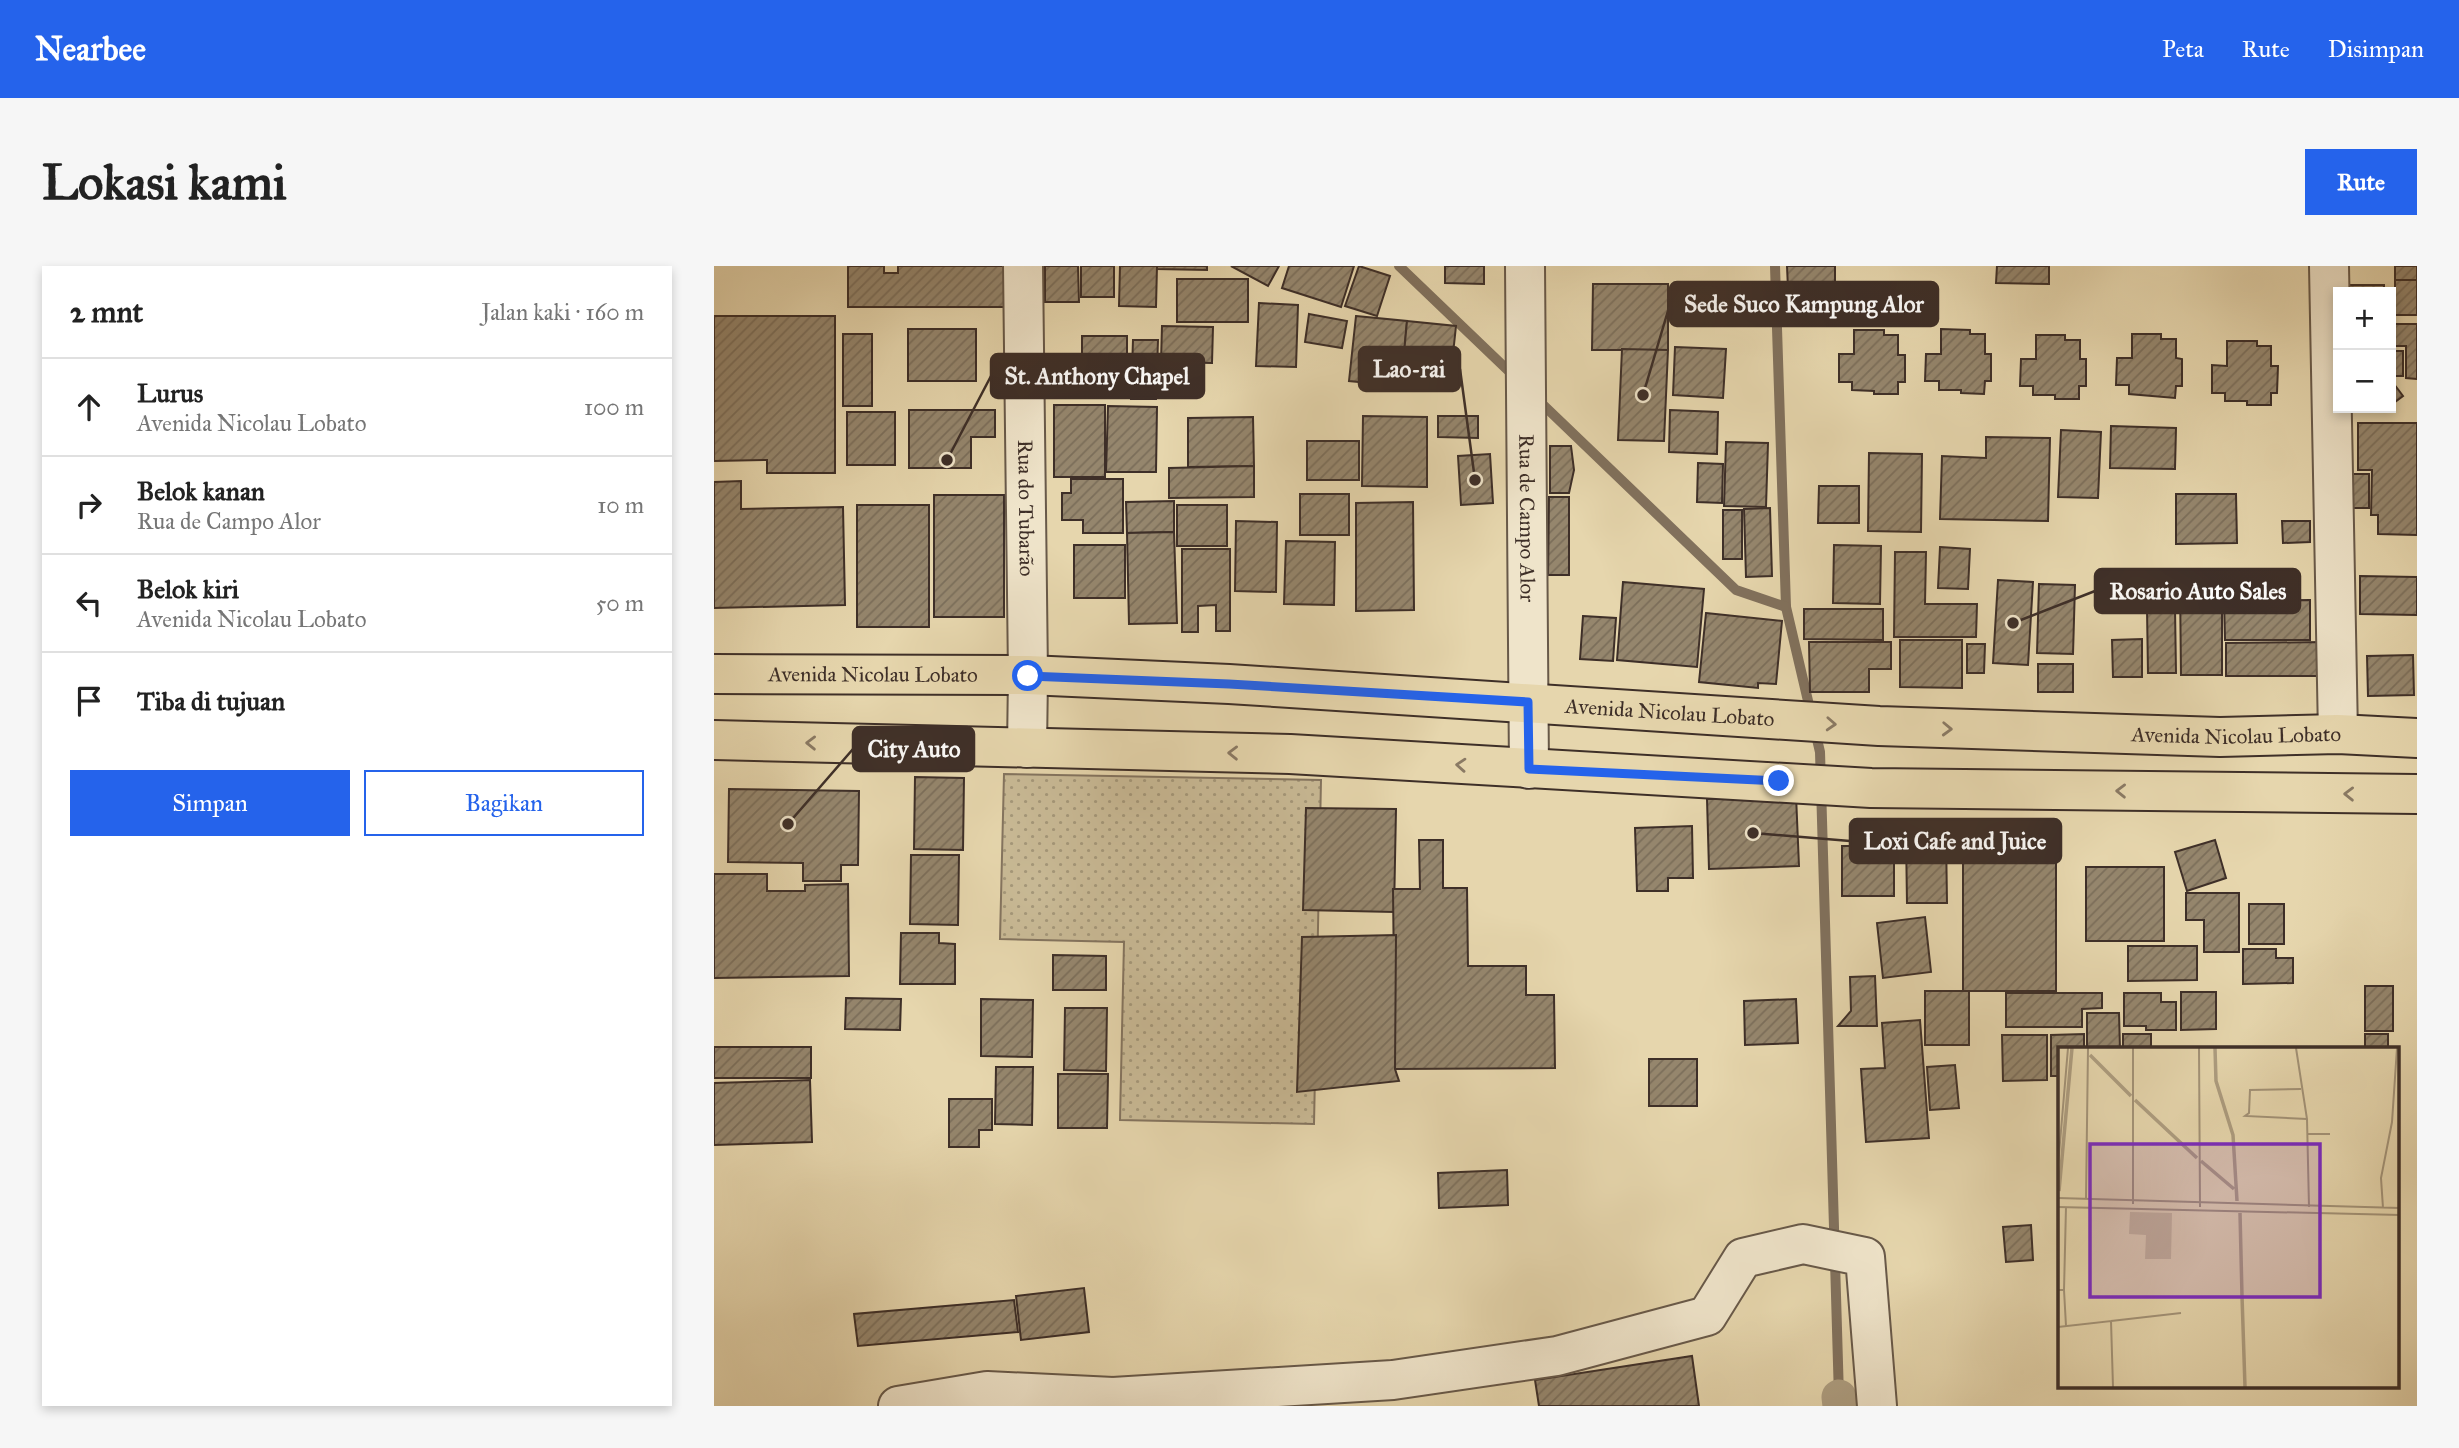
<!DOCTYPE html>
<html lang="id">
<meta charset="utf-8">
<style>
:root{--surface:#fff;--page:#f6f6f6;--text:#222;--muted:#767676;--line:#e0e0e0;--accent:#2563eb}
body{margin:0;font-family:"IM FELL Great Primer",serif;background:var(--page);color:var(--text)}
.controls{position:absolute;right:21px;top:21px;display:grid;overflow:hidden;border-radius:0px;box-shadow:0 4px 10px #0003}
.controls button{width:63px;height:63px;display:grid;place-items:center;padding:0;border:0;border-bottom:2px solid var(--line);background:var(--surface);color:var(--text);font:35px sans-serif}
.stop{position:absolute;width:21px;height:21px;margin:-16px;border:5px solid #2563eb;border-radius:50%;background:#fff}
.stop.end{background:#2563eb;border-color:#fff;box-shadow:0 2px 7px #0008}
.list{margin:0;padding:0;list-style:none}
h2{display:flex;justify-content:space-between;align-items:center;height:91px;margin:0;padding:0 28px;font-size:30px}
h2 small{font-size:23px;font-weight:400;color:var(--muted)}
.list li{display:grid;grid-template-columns:46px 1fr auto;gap:21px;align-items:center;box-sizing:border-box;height:98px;padding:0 28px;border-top:2px solid var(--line)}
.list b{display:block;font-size:26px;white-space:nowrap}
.list p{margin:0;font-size:23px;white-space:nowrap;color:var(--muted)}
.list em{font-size:23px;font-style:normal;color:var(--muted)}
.actions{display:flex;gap:14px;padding:21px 28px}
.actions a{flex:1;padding:16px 0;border:2px solid var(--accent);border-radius:0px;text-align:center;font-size:24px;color:var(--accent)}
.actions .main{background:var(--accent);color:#fff}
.icon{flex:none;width:38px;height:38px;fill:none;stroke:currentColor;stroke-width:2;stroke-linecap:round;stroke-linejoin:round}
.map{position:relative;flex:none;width:1703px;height:1140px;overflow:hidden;border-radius:0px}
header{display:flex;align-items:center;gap:42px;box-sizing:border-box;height:98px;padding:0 35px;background:var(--accent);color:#fff}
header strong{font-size:33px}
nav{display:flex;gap:38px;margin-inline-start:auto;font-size:24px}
.intro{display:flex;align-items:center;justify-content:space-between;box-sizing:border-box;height:168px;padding:0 42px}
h1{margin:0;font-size:49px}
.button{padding:18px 32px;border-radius:0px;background:var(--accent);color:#fff;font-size:24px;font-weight:700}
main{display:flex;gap:42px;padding:0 42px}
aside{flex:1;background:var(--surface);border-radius:0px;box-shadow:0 4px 10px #0003}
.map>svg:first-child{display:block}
.grass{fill:url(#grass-dots);stroke:#84745f;stroke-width:2}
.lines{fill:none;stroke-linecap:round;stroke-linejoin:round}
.stream{stroke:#81715d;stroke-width:10}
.canal{stroke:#ad9d80;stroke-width:35}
.building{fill:url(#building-hatch);stroke:#3e2f28;stroke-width:2}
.minor-casing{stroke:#685949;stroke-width:42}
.major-casing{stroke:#3e2f28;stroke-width:42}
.minor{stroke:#efe4ca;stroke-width:38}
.major{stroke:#e6d6ad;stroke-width:38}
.oneway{stroke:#8a7a64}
.route{stroke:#2563eb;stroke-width:9}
.labels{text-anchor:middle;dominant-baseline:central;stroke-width:6;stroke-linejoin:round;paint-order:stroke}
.street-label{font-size:21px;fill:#3e2f28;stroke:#efe4ca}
.inset-river{fill:none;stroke:#ad9d80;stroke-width:3.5}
.inset-road{fill:none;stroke:#a39378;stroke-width:2}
.view{fill:#7b2cbf;fill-opacity:0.15;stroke:#7b2cbf;stroke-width:3.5}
.inset-edge{fill:none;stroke:#3e2f28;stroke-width:3.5}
.leader{fill:none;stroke:#3e2f28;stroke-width:2.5}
.callout-dot{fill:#3e2f28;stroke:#efe4ca;stroke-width:2.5}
.callout{fill:#3e2f28;stroke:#3e2f28;stroke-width:2.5}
.callout-label{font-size:23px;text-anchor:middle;font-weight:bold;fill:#fff}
</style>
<header>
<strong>Nearbee</strong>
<nav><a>Peta</a><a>Rute</a><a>Disimpan</a></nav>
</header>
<div class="intro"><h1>Lokasi kami</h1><a class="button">Rute</a></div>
<main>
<aside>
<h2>2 mnt<small>Jalan kaki · 160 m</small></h2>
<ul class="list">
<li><svg class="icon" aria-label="ahead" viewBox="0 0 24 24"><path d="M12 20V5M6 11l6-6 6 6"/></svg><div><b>Lurus</b><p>Avenida Nicolau Lobato</p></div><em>100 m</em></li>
<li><svg class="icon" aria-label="right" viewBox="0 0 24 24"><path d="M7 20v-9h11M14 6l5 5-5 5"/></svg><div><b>Belok kanan</b><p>Rua de Campo Alor</p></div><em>10 m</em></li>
<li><svg class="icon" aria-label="left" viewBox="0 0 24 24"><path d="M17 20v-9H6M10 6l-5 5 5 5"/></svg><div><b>Belok kiri</b><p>Avenida Nicolau Lobato</p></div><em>50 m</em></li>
<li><svg class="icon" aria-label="arrive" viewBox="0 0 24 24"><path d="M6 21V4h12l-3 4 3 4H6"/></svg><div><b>Tiba di tujuan</b></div></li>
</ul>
<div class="actions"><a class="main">Simpan</a><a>Bagikan</a></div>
</aside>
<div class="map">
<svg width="1703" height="1140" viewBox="0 0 1703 1140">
<defs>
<pattern id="grass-dots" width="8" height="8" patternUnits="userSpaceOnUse" patternTransform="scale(1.75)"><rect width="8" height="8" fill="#c9ba96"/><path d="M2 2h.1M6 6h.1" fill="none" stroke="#a5987a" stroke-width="1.8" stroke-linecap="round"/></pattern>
<pattern id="building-hatch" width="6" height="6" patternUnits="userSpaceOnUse" patternTransform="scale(1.75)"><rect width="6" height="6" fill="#95866d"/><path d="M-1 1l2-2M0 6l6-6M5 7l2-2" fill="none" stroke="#7b6e5a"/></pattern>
</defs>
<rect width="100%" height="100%" fill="#e6d6ad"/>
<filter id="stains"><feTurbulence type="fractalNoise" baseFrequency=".00286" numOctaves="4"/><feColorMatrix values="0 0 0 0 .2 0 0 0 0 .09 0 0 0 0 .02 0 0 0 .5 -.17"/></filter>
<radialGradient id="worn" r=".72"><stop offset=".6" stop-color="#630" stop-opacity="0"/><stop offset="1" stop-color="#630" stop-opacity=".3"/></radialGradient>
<polygon class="grass" points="290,508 607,514 600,858 406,854 410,676 286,673"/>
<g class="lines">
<g class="stream">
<polyline points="685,0 803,113"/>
<polyline points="1061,0 1072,341 1106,486 1125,1131"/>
<polyline points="822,132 1022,324 1072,341"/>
</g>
<polyline class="canal" points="1125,1131 1126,1140"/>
</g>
<g class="building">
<polygon points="134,0 170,0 170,7 184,7 184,0 292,0 292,41 134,41"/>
<polygon points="331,0 364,0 365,36 331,36"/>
<rect x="367" y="0" width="33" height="31"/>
<polygon points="406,0 443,0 442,41 405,40"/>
<polygon points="443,0 493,0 493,4 443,3"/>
<polygon points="517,0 565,0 554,20"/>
<polygon points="575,0 640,0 627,41 568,22"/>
<polygon points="645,0 676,10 663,50 631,40"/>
<polygon points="731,0 770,0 770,18 731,17"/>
<polygon points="1073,0 1121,0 1121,22 1074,23"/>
<polygon points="1283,0 1335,0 1335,18 1282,17"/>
<rect x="1681" y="0" width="22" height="14"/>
<rect x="463" y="13" width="71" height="43"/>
<rect x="1681" y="14" width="22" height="35"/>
<polygon points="879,18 954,18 954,84 878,84"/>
<rect x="1627" y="19" width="43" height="7"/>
<polygon points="545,37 584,39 582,101 542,100"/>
<polygon points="595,48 633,55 628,82 591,76"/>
<polygon points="0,50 121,50 121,207 53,207 53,194 0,195"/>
<polygon points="642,50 693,55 687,120 635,115"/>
<polygon points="693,55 742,60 735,125 687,120"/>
<polygon points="1680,58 1703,58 1703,113 1692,112 1692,80 1680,80"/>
<polygon points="448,60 499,61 498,97 447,96"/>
<rect x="194" y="63" width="68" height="52"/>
<polygon points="1227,63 1256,64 1256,68 1271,68 1271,88 1277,88 1277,115 1271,115 1270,128 1247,127 1247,124 1225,124 1225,115 1211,115 1212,88 1227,88"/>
<polygon points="1140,64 1170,64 1170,69 1184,69 1184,89 1191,89 1191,116 1184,116 1184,128 1160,128 1160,125 1138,124 1138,116 1125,116 1125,88 1140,88"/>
<rect x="129" y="68" width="29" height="72"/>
<polygon points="1418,68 1447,68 1447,73 1462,73 1462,92 1468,93 1468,120 1462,120 1461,132 1415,128 1415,119 1402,119 1403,92 1418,92"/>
<polygon points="1322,69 1351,69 1351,74 1366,74 1366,93 1372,93 1372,120 1365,120 1365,133 1341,133 1341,129 1319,129 1319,120 1306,120 1307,93 1322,93"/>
<rect x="368" y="70" width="45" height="57"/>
<polygon points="419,74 444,74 442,133 417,133"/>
<polygon points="1513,75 1543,75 1543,80 1557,80 1557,100 1564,100 1563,127 1557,127 1557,139 1533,139 1533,135 1511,135 1511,127 1498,127 1498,99 1513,100"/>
<polygon points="961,81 1012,83 1009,132 959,129"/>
<polygon points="908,83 954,84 950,175 904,174"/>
<rect x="1677" y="85" width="12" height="25"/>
<polygon points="1677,114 1689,130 1677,139"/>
<rect x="340" y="139" width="51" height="72"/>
<polygon points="394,140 443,141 442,206 392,206"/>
<polygon points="195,144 281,144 281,171 257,171 257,202 195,202"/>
<polygon points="956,144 1004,146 1003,188 955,186"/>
<rect x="133" y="146" width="48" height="53"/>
<polygon points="649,150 713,151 713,221 648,220"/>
<polygon points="724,150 764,150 764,172 724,171"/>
<polygon points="539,151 540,200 474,201 474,152"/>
<polygon points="1644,157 1703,157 1703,269 1664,268 1664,249 1657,249 1658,204 1644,204"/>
<polygon points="1397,160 1462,162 1461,203 1396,202"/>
<polygon points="1347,164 1387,166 1384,232 1344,231"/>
<polygon points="1272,171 1336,172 1334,255 1226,253 1228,190 1272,192"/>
<rect x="593" y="175" width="52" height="39"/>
<polygon points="1012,176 1054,177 1052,241 1010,240"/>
<polygon points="836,180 857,180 860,204 855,227 836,227"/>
<polygon points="1155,187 1208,188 1207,266 1154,265"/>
<polygon points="776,188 779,237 747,239 744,190"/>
<polygon points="984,197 1009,198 1008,237 983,236"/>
<polygon points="540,200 540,231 455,232 455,202"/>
<rect x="1627" y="208" width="28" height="34"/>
<polygon points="357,213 409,213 409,267 369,267 369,254 348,254 348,227 357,227"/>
<polygon points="27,215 27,243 129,241 131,339 0,342 0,216"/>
<polygon points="1105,220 1145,220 1145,257 1104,257"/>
<rect x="586" y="228" width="49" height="41"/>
<polygon points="1462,228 1522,228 1523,277 1462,278"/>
<rect x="220" y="229" width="70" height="122"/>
<polygon points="835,231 855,231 855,309 834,309"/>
<polygon points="460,235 460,266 413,267 412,236"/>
<polygon points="699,236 700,344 642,345 642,237"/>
<rect x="143" y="239" width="72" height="122"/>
<rect x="463" y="239" width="50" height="41"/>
<polygon points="1056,242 1058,310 1032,311 1030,243"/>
<rect x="1009" y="244" width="19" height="49"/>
<polygon points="522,255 563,256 562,326 521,325"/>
<polygon points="1568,255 1596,255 1596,276 1569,277"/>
<polygon points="460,266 463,357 415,358 413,267"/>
<polygon points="572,275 621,276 620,339 570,338"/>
<rect x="360" y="279" width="51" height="53"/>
<polygon points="1120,279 1167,280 1166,338 1119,337"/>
<polygon points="1226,281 1256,283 1254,323 1224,322"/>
<polygon points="468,283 516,283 516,365 502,365 502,339 484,340 484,366 468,366"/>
<polygon points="1181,286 1212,286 1211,338 1263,338 1262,371 1180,371"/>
<polygon points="1646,310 1703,311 1703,349 1646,348"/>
<polygon points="1284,314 1319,316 1314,399 1279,397"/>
<polygon points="909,316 990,323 983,401 903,394"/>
<polygon points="1325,318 1361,319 1359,388 1323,387"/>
<polygon points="1466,318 1508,318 1508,409 1467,409"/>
<polygon points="1596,334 1596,374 1511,374 1510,335"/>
<polygon points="1461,342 1462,407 1434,407 1433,343"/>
<polygon points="1090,343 1169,343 1169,374 1090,373"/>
<polygon points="992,347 1068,355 1062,418 1044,417 1044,422 985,416"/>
<polygon points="869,350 902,352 899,395 866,393"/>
<polygon points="1428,373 1428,411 1399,411 1398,374"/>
<polygon points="1186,374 1248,374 1248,422 1186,421"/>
<polygon points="1095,376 1177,376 1177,403 1155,403 1155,426 1096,426"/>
<polygon points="1610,376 1610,410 1512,410 1512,377"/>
<polygon points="1253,378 1271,378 1270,407 1253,407"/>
<polygon points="1699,389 1700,429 1654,430 1653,390"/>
<rect x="1324" y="398" width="35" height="28"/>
<polygon points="201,511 250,512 249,584 200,583"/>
<polygon points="15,523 145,525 144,599 127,599 127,615 89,615 89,597 14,596"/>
<polygon points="1082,529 1085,600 995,603 993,533"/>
<polygon points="592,542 682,543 680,646 589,644"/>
<polygon points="978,560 979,612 954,612 954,625 923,625 921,562"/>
<polygon points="1232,569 1233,637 1193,637 1192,570"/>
<polygon points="705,574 729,574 729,622 753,622 754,700 812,700 812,729 840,729 841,802 681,803 679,623 706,623"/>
<polygon points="1501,574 1512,612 1473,625 1461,586"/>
<rect x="1128" y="580" width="52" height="50"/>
<polygon points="197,589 245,589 244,659 196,658"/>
<rect x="1249" y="597" width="93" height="128"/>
<rect x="1372" y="601" width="78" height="74"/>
<polygon points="0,608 53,608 53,625 91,625 91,619 134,618 135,710 0,712"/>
<polygon points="1472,627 1525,627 1525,686 1490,686 1490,654 1472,654"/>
<rect x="1535" y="638" width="35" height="40"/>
<polygon points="1211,651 1217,706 1169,712 1163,657"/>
<polygon points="187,667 225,667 225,677 241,678 241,718 186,718"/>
<polygon points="682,669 681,803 685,815 583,826 588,671"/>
<polygon points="1414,680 1483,680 1483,714 1414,715"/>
<polygon points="1529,683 1562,683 1562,692 1579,692 1579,717 1529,718"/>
<polygon points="339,689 392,690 392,724 339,724"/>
<polygon points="1161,710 1163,760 1124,760 1137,745 1136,711"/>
<rect x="1651" y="720" width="28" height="45"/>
<rect x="1211" y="725" width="44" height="54"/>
<polygon points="1467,726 1502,726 1502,763 1467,764"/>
<polygon points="1292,727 1388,727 1388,742 1368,743 1368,761 1292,761"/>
<polygon points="1410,727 1447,727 1447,736 1462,736 1462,764 1432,764 1432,760 1410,760"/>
<polygon points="132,732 187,733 186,764 131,763"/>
<polygon points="267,733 319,734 318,791 267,790"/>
<polygon points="1082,733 1084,777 1031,779 1030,735"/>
<polygon points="351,742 393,742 392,805 350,804"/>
<polygon points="1373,747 1405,747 1406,783 1373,783"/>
<polygon points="1206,754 1215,872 1152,876 1147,803 1171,802 1168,757"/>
<polygon points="1370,768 1370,783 1346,783 1346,810 1337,810 1337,769"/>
<rect x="1409" y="768" width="28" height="15"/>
<rect x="1651" y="768" width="23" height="15"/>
<polygon points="1288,769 1333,769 1333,814 1289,815"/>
<rect x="0" y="781" width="97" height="31"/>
<rect x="935" y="793" width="48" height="47"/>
<polygon points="1241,799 1245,842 1216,844 1213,801"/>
<polygon points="282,801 319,801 318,859 281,858"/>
<polygon points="344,808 394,808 393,862 344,862"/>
<polygon points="96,814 98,876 0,879 0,817"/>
<polygon points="235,833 278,833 278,864 265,864 265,881 235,881"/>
<polygon points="793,904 794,939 725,942 724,907"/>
<polygon points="1317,959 1319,994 1292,996 1289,961"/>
<polygon points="370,1022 375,1066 307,1074 302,1030"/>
<polygon points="300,1034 304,1066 144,1080 140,1048"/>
<polygon points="978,1090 985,1140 825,1140 821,1114"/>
</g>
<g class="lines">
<defs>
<g id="minor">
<path id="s1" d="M309,0L314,409L313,482"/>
<path id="s2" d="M811,0L815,503"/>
<polyline points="1615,0 1624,468"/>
<polyline points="184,1140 273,1125 399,1131 679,1114 843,1090 993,1050 1029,992 1089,978 1151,991 1163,1140"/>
</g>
<g id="major">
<path id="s3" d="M0,408L314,409L515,418L1165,460L1506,471L1624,468L1703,472"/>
<polyline points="0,474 576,488 1157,522 1703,528"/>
</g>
</defs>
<use href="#minor" class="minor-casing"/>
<use href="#major" class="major-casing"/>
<use href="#minor" class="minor"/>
<use href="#major" class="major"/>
</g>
<defs><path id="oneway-chevron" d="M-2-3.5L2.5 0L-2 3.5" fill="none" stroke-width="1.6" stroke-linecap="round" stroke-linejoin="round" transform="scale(1.75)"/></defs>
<g class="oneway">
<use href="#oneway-chevron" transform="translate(1117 458) rotate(3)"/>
<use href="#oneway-chevron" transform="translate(1233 463) rotate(2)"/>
<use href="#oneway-chevron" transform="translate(97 477) rotate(-179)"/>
<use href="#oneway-chevron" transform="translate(519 487) rotate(-179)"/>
<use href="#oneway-chevron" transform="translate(747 499) rotate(-176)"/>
<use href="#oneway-chevron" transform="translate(1407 525) rotate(-179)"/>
<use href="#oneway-chevron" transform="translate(1635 528) rotate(-179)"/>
</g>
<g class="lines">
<polyline class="route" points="314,410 515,418 814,436 815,503 1065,515"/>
</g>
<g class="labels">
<g class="street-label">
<text stroke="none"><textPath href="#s1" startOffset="242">Rua do Tubarão</textPath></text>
<text stroke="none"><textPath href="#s2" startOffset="252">Rua de Campo Alor</textPath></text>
<text stroke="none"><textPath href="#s3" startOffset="159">Avenida Nicolau Lobato</textPath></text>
<text stroke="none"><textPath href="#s3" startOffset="957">Avenida Nicolau Lobato</textPath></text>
<text stroke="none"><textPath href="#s3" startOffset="1524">Avenida Nicolau Lobato</textPath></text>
</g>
</g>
<g transform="translate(1344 781)">
<rect width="341" height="341" fill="#e6d6ad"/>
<path d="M72,165L114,166L113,212H87L88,188L71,187Z" fill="#c9ba96"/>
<path class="inset-river" d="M157,1L158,34L175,88L179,154M32,8L73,49M77,53L139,111M143,114L176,142M1,144L14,1M182,166L184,249M184,249L187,340"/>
<path class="inset-road" d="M141,1L142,160M238,1L249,72L251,160M243,42L192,43L191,66L187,69L249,72M250,87H272M0,119L10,1M0,151L342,161M28,152L30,1M75,157V1M0,160L342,168M325,161L323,131L334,75L339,1M0,243H6L8,279M6,243L8,160M53,274L123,266M0,280L53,274L55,340"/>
<path class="view" d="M32,97H262V250H32Z"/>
<rect width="341" height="341" class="inset-edge"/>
</g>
<path class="leader" d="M929 129L956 38M761 214L746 103M233 194L277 110M1299 357L1381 325M74 558L139 483M1039 567L1136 575"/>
<g class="callout-dot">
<circle cx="929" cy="129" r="7"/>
<circle cx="761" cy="214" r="7"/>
<circle cx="233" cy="194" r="7"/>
<circle cx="1299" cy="357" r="7"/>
<circle cx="74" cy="558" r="7"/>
<circle cx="1039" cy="567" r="7"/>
</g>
<g class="callout">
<rect x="956" y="16" width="268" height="44" rx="7"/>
<rect x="645" y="81" width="101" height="44" rx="7"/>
<rect x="277" y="88" width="213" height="44" rx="7"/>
<rect x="1381" y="303" width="205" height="44" rx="7"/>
<rect x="139" y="461" width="121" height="44" rx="7"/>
<rect x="1136" y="553" width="211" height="44" rx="7"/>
</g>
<g class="callout-label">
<text x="1090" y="46">Sede Suco Kampung Alor</text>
<text x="695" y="111">Lao-rai</text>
<text x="383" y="118">St. Anthony Chapel</text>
<text x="1484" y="333">Rosario Auto Sales</text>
<text x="200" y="491">City Auto</text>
<text x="1241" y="583">Loxi Cafe and Juice</text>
</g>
<rect width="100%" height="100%" filter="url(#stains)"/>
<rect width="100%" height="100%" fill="url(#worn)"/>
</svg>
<div class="controls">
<button>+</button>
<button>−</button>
</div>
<div class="stop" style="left:314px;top:410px"></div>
<div class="stop end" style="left:1065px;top:515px"></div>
</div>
</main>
